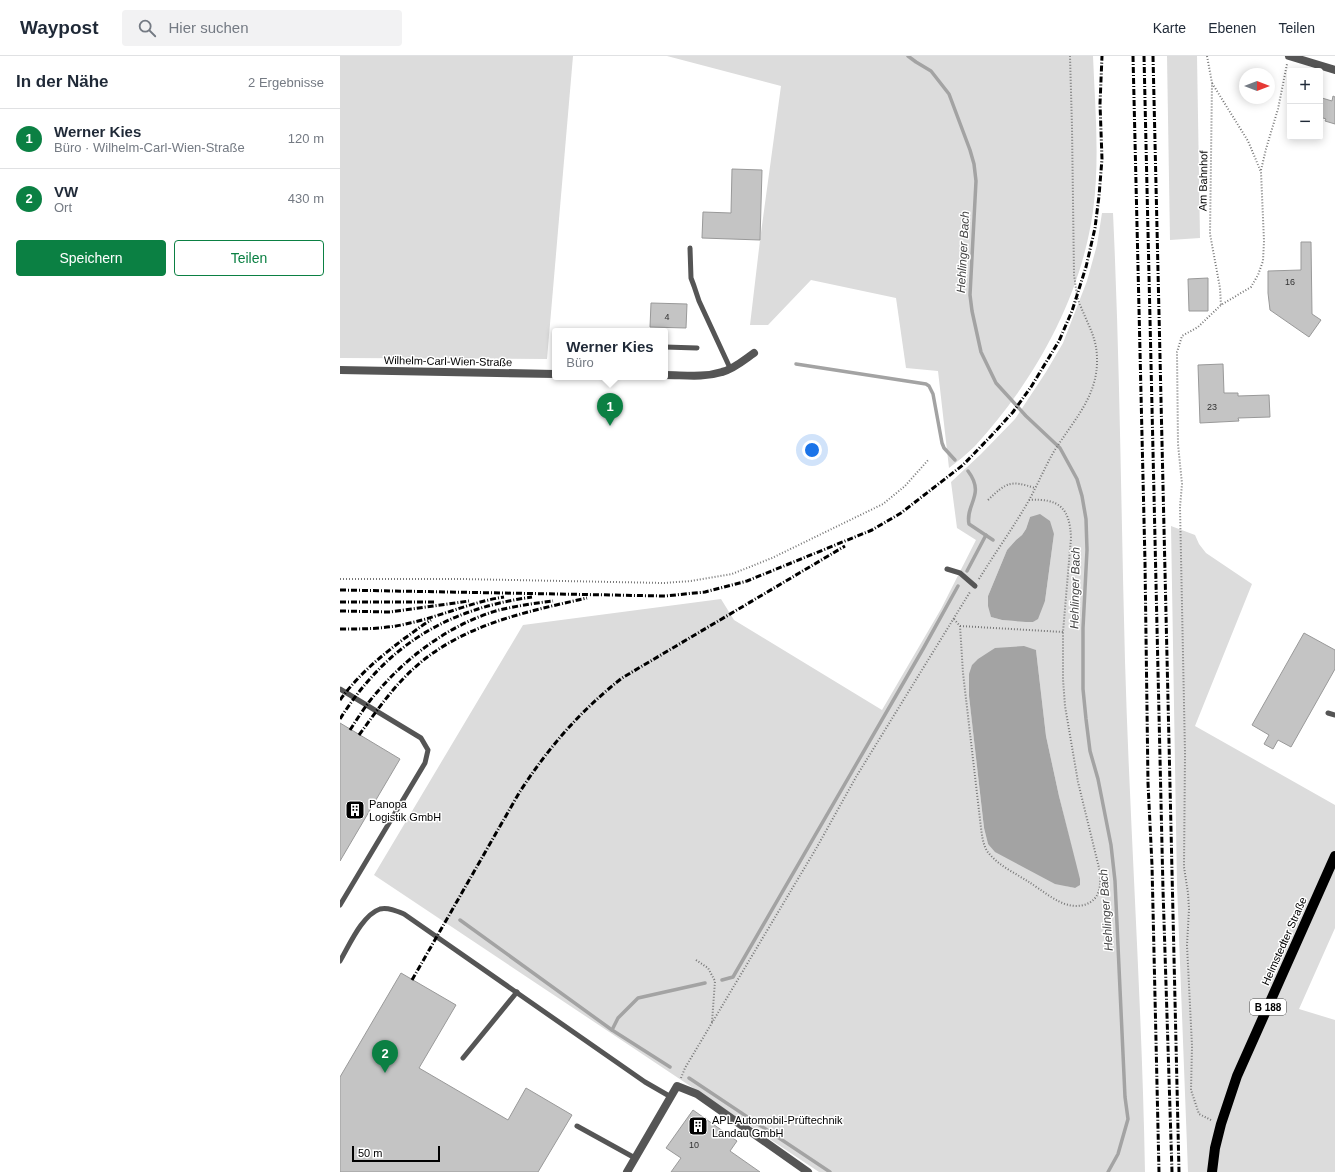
<!DOCTYPE html>
<html lang="de">
<meta charset="utf-8">
<style>
:root{--surface:#fff;--page:#f2f2f3;--text:#1f2937;--muted:#747a83;--line:#e0e1e3;--accent:#0b8043}
body{margin:0;font-family:Helvetica,sans-serif;background:var(--page);color:var(--text)}
.controls{position:absolute;right:12px;top:12px;display:grid;overflow:hidden;border-radius:4px;box-shadow:0 2px 10px #0003}
.controls button{width:36px;height:36px;display:grid;place-items:center;padding:0;border:0;border-bottom:1px solid var(--line);background:var(--surface);color:var(--text);font:20px sans-serif}
.compass{position:absolute;left:899px;top:12px;width:36px;height:36px;border-radius:50%;background:var(--surface);box-shadow:0 2px 10px #0003;rotate:90deg}
.scale{position:absolute;left:12px;bottom:10px;width:88px;box-sizing:border-box;padding-left:4px;border:2px solid #000;border-top:0;font-size:11px;line-height:14px;white-space:nowrap;color:#000;-webkit-text-stroke:3px #fff;paint-order:stroke}
.you{position:absolute;left:472px;top:394px;width:14px;height:14px;margin:-10px;border:3px solid #fff;border-radius:50%;background:#1a73e8;box-shadow:0 0 0 6px #1a73e833}
.badge{display:grid;place-items:center;width:26px;height:26px;border-radius:50%;background:var(--accent);color:#fff;font-size:13px;font-weight:700}
.pin{position:absolute;translate:-50% -33px;filter:drop-shadow(0 1px 2px #0008)}
.pin::after{content:'';position:absolute;top:21px;width:14px;height:12px;background:inherit;clip-path:polygon(0 0,100% 0,50% 100%)}
.popup{position:absolute;left:212px;top:272px;width:116px;height:52px;box-sizing:border-box;display:grid;place-content:center;border-radius:4px;background:var(--surface);filter:drop-shadow(0 1px 3px #0005);font-size:13px;white-space:nowrap;color:var(--muted)}
.popup b{font-size:15px;color:var(--text)}
.popup::after{content:'';position:absolute;left:50%;top:100%;margin-left:-8px;border:8px solid transparent;border-top-color:var(--surface)}
.list{margin:0;padding:0;list-style:none}
h2{display:flex;justify-content:space-between;align-items:center;height:52px;margin:0;padding:0 16px;font-size:17px}
h2 small{font-size:13px;font-weight:400;color:var(--muted)}
.list li{display:grid;grid-template-columns:26px 1fr auto;gap:12px;align-items:center;box-sizing:border-box;height:60px;padding:0 16px;border-top:1px solid var(--line)}
.list b{display:block;font-size:15px;white-space:nowrap}
.list p{margin:0;font-size:13px;white-space:nowrap;color:var(--muted)}
.list em{font-size:13px;font-style:normal;color:var(--muted)}
.actions{display:flex;gap:8px;padding:12px 16px}
.actions a{flex:1;padding:9px 0;border:1px solid var(--accent);border-radius:4px;text-align:center;font-size:14px;color:var(--accent)}
.actions .main{background:var(--accent);color:#fff}
.icon{flex:none;width:22px;height:22px;fill:none;stroke:currentColor;stroke-width:2;stroke-linecap:round;stroke-linejoin:round}
.map{position:relative;flex:none;width:995px;height:1116px;overflow:hidden}
header{display:flex;align-items:center;gap:24px;box-sizing:border-box;height:56px;padding:0 20px;background:var(--surface);border-bottom:1px solid var(--line)}
header strong{font-size:19px}
nav{display:flex;gap:22px;margin-inline-start:auto;font-size:14px}
.search{width:280px;height:36px;background:var(--page);display:flex;align-items:center;gap:10px;box-sizing:border-box;padding:0 14px;border-radius:4px;color:var(--muted);font-size:15px}
main{display:flex}
aside{flex:1;background:var(--surface)}
.map>svg:first-child{display:block}
.green{fill:#dcdcdc;fill-rule:evenodd}
.water{fill:#a3a3a3}
.lines{fill:none;stroke-linecap:round;stroke-linejoin:round}
.stream{stroke:#a3a3a3;stroke-width:3.5}
.building{fill:#c4c4c4;stroke:#999}
.primary-casing{stroke:#dbdbdb;stroke-width:12}
.path{stroke:#777;stroke-width:2;stroke-dasharray:1 2;stroke-linecap:butt}
.lane{stroke:#555;stroke-width:5}
.street{stroke:#555;stroke-width:8}
.primary{stroke:#000;stroke-width:10}
.rail{stroke:#000;stroke-width:3;stroke-dasharray:6 2 1 2;stroke-linecap:butt}
.labels{text-anchor:middle;dominant-baseline:central;stroke-width:3;stroke-linejoin:round;paint-order:stroke}
.number-label{font-size:9px;fill:#313131}
.shield{fill:#fff;stroke:#4c4c4c;stroke-width:1}
.shield-label{font-size:10px;font-weight:bold;fill:#000}
.street-label{font-size:11px;fill:#000;stroke:#fff}
.poi-label{font-size:11px;fill:#000;stroke:#fff;text-anchor:start}
.water-label{font-size:12px;font-style:italic;fill:#444;stroke:#fff}
</style>
<header>
<strong>Waypost</strong>
<div class="search"><svg class="icon" aria-label="search" viewBox="0 0 24 24"><circle cx="10" cy="10" r="6"/><path d="M15 15l6 6"/></svg>Hier suchen</div>
<nav><a>Karte</a><a>Ebenen</a><a>Teilen</a></nav>
</header>
<main>
<aside>
<h2>In der Nähe<small>2 Ergebnisse</small></h2>
<ul class="list">
<li><span class="badge">1</span><div><b>Werner Kies</b><p>Büro · Wilhelm-Carl-Wien-Straße</p></div><em>120 m</em></li>
<li><span class="badge">2</span><div><b>VW</b><p>Ort</p></div><em>430 m</em></li>
</ul>
<div class="actions"><a class="main">Speichern</a><a>Teilen</a></div>
</aside>
<div class="map">
<svg width="995" height="1116" viewBox="0 0 995 1116">
<rect width="100%" height="100%" fill="#fff"/>
<g class="green">
<polygon points="0,0 233,0 207,303 0,302"/>
<path d="M327,0H753C755,51 760,103 753,155C741,242 694,326 635,390C627,398 618,405 609,412L598,315L566,312L556,242L471,224L428,269H410L420,184L441,30Z"/>
<polygon points="827,0 857,0 860,182 830,184"/>
<path d="M762,157H773C780,306 781,456 785,605C790,776 802,946 805,1116H479L34,819L183,569L381,543L394,564L542,654L601,553L636,484L617,472L611,426L641,398L675,363L706,316L723,287L747,225L757,189ZM690,461L714,478L705,545L693,566L662,564L651,561L648,540L667,494L676,484L682,479L686,473ZM696,594L706,680L719,740L735,806V832L726,830L648,788L644,772L629,639Z"/>
<polygon points="831,470 855,479 859,488 866,497 912,528 855,670 995,749 995,872 959,953 995,964 995,1116 848,1116 837,828"/>
</g>
<g class="water">
<polygon points="700,458 710,465 714,478 705,545 698,563 693,566 686,566 662,564 651,561 648,550 648,540 667,494 676,484 682,479 686,473 690,461"/>
<polygon points="684,590 696,594 706,680 719,740 740,823 740,829 735,832 715,828 655,796 648,788 644,772 629,640 629,618 632,609 638,603 655,592"/>
</g>
<g class="lines">
<g class="stream">
<polyline points="568,0 576,6 591,15 609,38 630,94 634,108 636,125 630,239 632,255 641,296 656,327 686,360 720,392 737,423 742,440 746,463 747,494 743,572 743,633 746,663 750,695 758,723 771,789 775,825 785,1041 788,1063 778,1098 768,1116"/>
<polyline points="456,308 586,328 589,330 593,338 602,387 604,392 615,404"/>
<path d="M628,415C646,439 625,448 629,468L653,484"/>
<polyline points="627,515 646,479"/>
<polyline points="120,864 272,974 330,1011"/>
<polyline points="382,924 393,921 583,593 618,530"/>
<polyline points="272,974 278,962 298,942 365,927"/>
<polyline points="349,1022 490,1116"/>
</g>
</g>
<g class="building">
<polygon points="993,40 995,41 995,68 985,65 986,63 980,61 980,50 982,42 992,45"/>
<polygon points="392,113 422,114 420,184 362,182 363,156 391,157"/>
<polygon points="961,186 971,186 972,258 981,264 969,281 930,254 928,237 928,215 961,214"/>
<polygon points="868,222 868,255 849,255 848,223"/>
<polygon points="311,247 347,248 346,272 310,271"/>
<polygon points="883,308 884,337 898,337 898,340 929,339 930,361 898,362 899,365 860,367 858,309"/>
<polygon points="964,577 995,594 995,613 951,691 938,684 933,693 924,688 929,679 912,669"/>
<polygon points="0,667 60,703 0,805"/>
<polygon points="61,917 116,949 79,1012 168,1064 186,1032 232,1059 198,1116 0,1116 0,1021"/>
<polygon points="353,1054 397,1085 390,1095 420,1116 331,1116 341,1102 326,1092"/>
</g>
<g class="lines">
<defs>
<polyline id="primary" points="872,1116 875,1092 881,1068 897,1020 995,800"/>
</defs>
<use href="#primary" class="primary-casing"/>
<g class="path">
<polyline points="867,0 872,27 870,178 880,232 881,249"/>
<polyline points="921,114 926,93 938,53 947,8"/>
<path d="M648,444C667,426 670,424 695,432"/>
<polyline points="0,523 121,523 324,527 351,525 392,518 432,502 543,448 565,430 589,403"/>
<path d="M639,523C655,497 673,472 688,446C697,430 704,413 713,397C732,366 758,341 757,303C757,282 748,269 741,251C736,241 736,230 734,219L732,71L730,0"/>
<path d="M614,563L620,570L623,617L641,772C642,780 643,788 647,795C657,809 675,817 689,826C700,833 717,847 729,849C740,852 754,848 758,837C761,830 760,823 760,816L738,726L725,650L723,623V576L731,482C730,452 719,442 689,444"/>
<polyline points="620,570 723,576"/>
<polyline points="356,904 368,912 375,925 372,966"/>
<polyline points="341,1022 345,1012 477,791 516,721 630,536"/>
<polyline points="871,1064 859,1058 851,1034 852,990 847,889 849,853 848,837 844,811 845,697 840,451 842,428 838,388 837,296 842,280 858,271 881,249 911,231 918,219 923,205 924,185 921,116 908,85 872,27"/>
</g>
<g class="lane">
<polyline points="350,192 351,222 354,230 359,245 390,312"/>
<polyline points="325,291 357,292"/>
<polyline points="607,513 620,517 635,530"/>
<polyline points="0,633 81,682 88,694 85,707 0,849"/>
<polyline points="988,657 995,659"/>
<path d="M0,905C9,890 22,859 40,853C48,851 57,855 64,858L305,1026L331,1041"/>
<polyline points="123,1002 177,936"/>
<polyline points="237,1070 295,1102"/>
</g>
<g class="street">
<polyline points="949,0 995,14"/>
<polyline points="0,314 215,318"/>
<path d="M325,319C344,319 363,322 382,316C394,313 404,304 414,297"/>
<polyline points="287,1116 337,1030 357,1038 468,1116"/>
</g>
<use href="#primary" class="primary"/>
<g class="rail">
<polyline points="793,0 805,506 808,727 812,809 819,1116"/>
<polyline points="804,0 823,834 832,1116"/>
<polyline points="813,0 839,1116"/>
<polyline points="0,534 325,540 365,536 407,525 532,474 561,457 623,409 652,379 673,356 691,331 719,285 732,255 746,211 755,172 759,140 762,103 760,48 762,0"/>
<polyline points="0,546 94,546"/>
<polyline points="0,555 50,556 129,545"/>
<path d="M0,573C24,573 47,573 70,567C102,560 131,546 164,541"/>
<path d="M0,644C18,619 41,600 65,582C74,576 82,569 91,564"/>
<path d="M0,663C46,590 106,553 192,541"/>
<path d="M10,674C19,660 28,646 39,634C70,598 113,567 159,554C177,550 195,547 213,545"/>
<path d="M19,679C33,660 46,641 62,624C111,571 180,557 247,542"/>
<path d="M72,924L179,737C208,692 240,655 282,622L505,490"/>
</g>
</g>
<defs>
<symbol id="building-square" viewBox="-11 -11 22 22"><rect x="-9" y="-9" width="18" height="18" rx="4" fill="#000" stroke="#fff"/><path d="M-4-6H4V6H1V3H-1V6H-4ZM-2.5-4.3h1.7v1.8h-1.7ZM.8-4.3h1.7v1.8H.8ZM-2.5-1h1.7V.8h-1.7ZM.8-1h1.7V.8H.8Z" fill="#fff"/></symbol>
</defs>
<g fill-rule="evenodd">
<use href="#building-square" x="4" y="743" width="22" height="22"/>
<use href="#building-square" x="347" y="1059" width="22" height="22"/>
</g>
<g class="labels">
<g class="number-label">
<text x="950" y="226">16</text>
<text x="327" y="261">4</text>
<text x="872" y="351">23</text>
<text x="354" y="1089">10</text>
</g>
<rect class="shield" x="910" y="943" width="36" height="16" rx="3"/>
<g class="shield-label">
<text x="928" y="951">B 188</text>
</g>
<g class="street-label">
<text transform="translate(863 125) rotate(-89)">Am Bahnhof</text>
<text transform="translate(108 305) rotate(1)">Wilhelm-Carl-Wien-Straße</text>
<text transform="translate(944 885) rotate(-66)">Helmstedter Straße</text>
</g>
<g class="poi-label">
<text x="29" y="748">Panopa<tspan x="29" dy="13">Logistik GmbH</tspan></text>
<text x="372" y="1064">APL Automobil-Prüftechnik<tspan x="372" dy="13">Landau GmbH</tspan></text>
</g>
<g class="water-label">
<text transform="translate(623 196) rotate(-87)">Hehlinger Bach</text>
<text transform="translate(735 532) rotate(-89)">Hehlinger Bach</text>
<text transform="translate(766 854) rotate(-94)">Hehlinger Bach</text>
</g>
</g>
</svg>
<div class="controls">
<button>+</button>
<button>−</button>
</div>
<svg class="compass" viewBox="-18 -18 36 36"><path d="M0-13l5 13h-10z" fill="#e53935"/><path d="M0 13l5-13h-10z" fill="#747a83"/></svg>
<div class="scale">50 m</div>
<div class="you"></div>
<div class="pin badge" style="left:270px;top:370px">1</div>
<div class="popup"><b>Werner Kies</b>Büro</div>
<div class="pin badge" style="left:45px;top:1017px">2</div>
</div>
</main>
